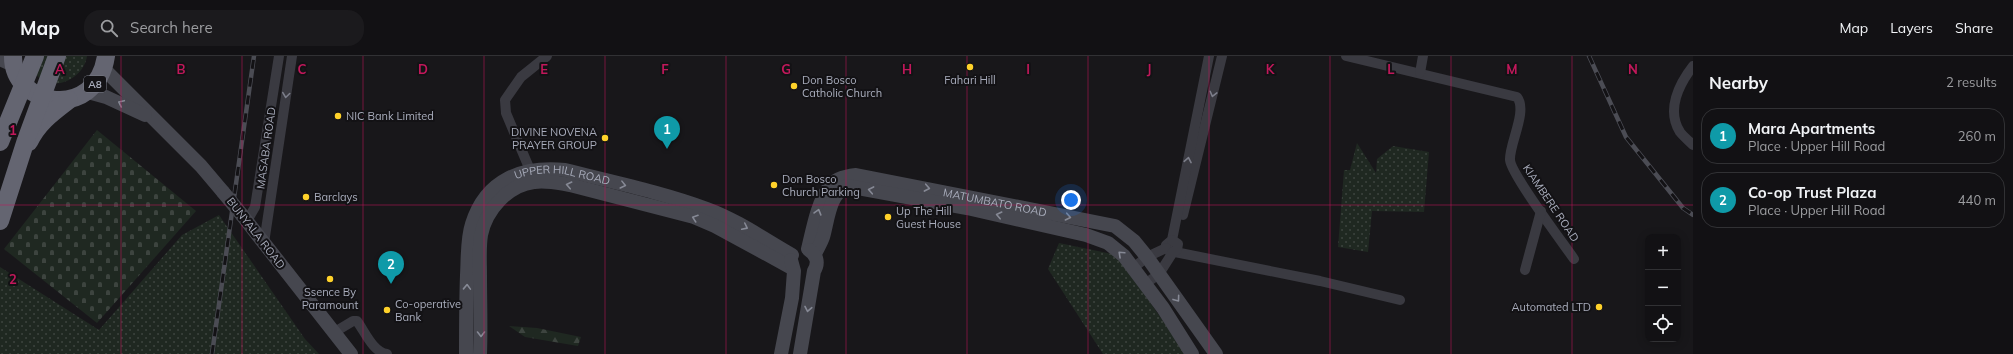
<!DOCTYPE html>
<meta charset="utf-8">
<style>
:root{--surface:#121114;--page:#1b1a1d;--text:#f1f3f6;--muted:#9c9da0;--line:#313134;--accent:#ea580c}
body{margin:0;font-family:Mulish,sans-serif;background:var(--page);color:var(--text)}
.controls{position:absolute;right:12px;bottom:12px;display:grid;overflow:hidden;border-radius:8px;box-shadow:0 2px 10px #0003}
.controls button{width:36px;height:36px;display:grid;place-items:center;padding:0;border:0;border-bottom:1px solid var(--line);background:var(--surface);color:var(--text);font:20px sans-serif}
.you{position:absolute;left:1071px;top:144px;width:14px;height:14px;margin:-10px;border:3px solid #fff;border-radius:50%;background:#1a73e8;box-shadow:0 0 0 6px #1a73e833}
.badge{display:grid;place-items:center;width:26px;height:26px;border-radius:50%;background:var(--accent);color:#fff;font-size:13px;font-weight:700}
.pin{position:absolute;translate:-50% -33px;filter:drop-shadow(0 1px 2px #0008)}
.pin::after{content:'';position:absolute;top:21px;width:14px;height:12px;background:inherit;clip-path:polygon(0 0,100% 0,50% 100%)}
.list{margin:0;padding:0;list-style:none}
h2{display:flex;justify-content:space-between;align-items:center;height:52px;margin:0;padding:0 16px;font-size:17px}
h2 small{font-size:13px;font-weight:400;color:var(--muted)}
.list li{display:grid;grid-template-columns:26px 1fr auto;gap:12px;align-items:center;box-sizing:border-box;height:56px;margin:0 8px 8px;padding:0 8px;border:1px solid var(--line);border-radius:16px}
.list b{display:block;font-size:15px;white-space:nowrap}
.list p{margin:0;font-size:13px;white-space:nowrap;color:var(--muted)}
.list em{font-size:13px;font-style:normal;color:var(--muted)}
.icon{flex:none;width:22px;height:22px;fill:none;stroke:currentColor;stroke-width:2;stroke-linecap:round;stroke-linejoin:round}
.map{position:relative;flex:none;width:1693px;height:298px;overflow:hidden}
header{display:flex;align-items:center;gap:24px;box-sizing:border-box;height:56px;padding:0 20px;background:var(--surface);border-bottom:1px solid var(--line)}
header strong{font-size:19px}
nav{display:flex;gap:22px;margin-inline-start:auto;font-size:14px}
.search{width:280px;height:36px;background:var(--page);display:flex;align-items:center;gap:10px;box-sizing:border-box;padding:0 14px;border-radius:16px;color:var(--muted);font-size:15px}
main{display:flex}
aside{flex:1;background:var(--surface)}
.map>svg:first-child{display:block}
.grass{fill:url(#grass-dots)}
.forest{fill:url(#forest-firs)}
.cemetery{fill:url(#cemetery-stones)}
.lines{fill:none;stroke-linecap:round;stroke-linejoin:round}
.street{stroke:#3a3a41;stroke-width:10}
.secondary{stroke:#46474f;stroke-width:14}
.highway{stroke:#646571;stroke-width:18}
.rail-casing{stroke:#4b4c54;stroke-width:4.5}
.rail{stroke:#131215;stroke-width:3;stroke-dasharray:9;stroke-linecap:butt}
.secondary-bridge{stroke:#46474f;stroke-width:14}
.highway-bridge{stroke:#646571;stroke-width:18}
.oneway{stroke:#7c7e8a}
.oneway2{stroke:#868995}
.grid{fill:none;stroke:#c2185b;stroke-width:1;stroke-opacity:0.55}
.poi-dot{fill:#ffd22a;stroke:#131215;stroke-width:1.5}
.labels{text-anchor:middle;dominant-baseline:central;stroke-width:4;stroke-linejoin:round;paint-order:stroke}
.shield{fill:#131215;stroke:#7b7e89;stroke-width:1}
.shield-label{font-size:10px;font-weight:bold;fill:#a8acbb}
.poi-label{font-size:11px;fill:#a8acbb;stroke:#131215;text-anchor:start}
.street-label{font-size:11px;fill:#a8acbb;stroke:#131215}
.grid-label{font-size:13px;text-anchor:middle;font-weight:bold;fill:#c2185b;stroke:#131215;stroke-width:4;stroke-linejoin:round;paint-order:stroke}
</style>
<header>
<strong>Map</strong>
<div class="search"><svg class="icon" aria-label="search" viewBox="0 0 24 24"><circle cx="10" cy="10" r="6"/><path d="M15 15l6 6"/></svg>Search here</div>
<nav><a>Map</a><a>Layers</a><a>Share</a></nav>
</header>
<main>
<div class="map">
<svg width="1693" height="298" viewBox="0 0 1693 298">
<defs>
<pattern id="grass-dots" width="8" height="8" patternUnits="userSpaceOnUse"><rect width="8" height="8" fill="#1f2821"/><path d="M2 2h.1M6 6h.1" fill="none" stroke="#3d443f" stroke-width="1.8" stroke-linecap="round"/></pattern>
<pattern id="forest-firs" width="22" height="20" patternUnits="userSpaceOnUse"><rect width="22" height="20" fill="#1f2821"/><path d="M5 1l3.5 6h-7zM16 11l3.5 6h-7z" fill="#3d443f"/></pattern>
<pattern id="cemetery-stones" width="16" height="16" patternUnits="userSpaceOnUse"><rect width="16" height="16" fill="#1f2821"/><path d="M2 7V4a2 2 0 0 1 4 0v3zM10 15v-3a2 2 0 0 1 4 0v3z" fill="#3d443f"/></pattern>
</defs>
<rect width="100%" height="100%" fill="#18171a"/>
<g class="grass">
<path d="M27,0H87C84,23 51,39 35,17C32,13 30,5 27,0Z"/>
<polygon points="1357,87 1376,117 1377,103 1393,90 1429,96 1424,156 1372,155 1368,196 1338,191 1344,114 1350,114"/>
<polygon points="219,159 305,283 319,298 0,298 0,211 99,274 182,179"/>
<polygon points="1059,187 1117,199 1177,285 1189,298 1103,298 1048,213"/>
</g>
<polygon class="forest" points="509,270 537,272 581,281 578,290 525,281"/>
<polygon class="cemetery" points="97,74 196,155 97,267 4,193"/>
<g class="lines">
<g class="street">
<path d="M1346,0L1517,41C1528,55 1509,88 1510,104C1511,118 1563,187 1574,203"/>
<path d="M1693,10C1679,28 1666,54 1680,76C1684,81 1689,85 1693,89"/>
<polyline points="1420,17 1423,0"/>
<polyline points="530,114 506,57 505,44 521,21 547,0"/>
<polyline points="1183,159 1222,0"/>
<polyline points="247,165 255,151 279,0"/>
<polyline points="264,187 292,0"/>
<polyline points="1173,196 1168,194 1166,189 1172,184 1209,0"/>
<polyline points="1175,196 1320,225 1400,244"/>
<polyline points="1133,212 1147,201 1166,192"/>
<polyline points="1525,214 1541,155"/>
<polyline points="1145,228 1159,218 1173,196 1177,194 1178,188 1172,184"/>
<path d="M333,277L353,265H357C365,276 373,296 387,298"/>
</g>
<g class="secondary">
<polyline points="0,3 13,9"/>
<polyline points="104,13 201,110 223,136"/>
<polyline points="88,36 106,41 145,59"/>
<polyline points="242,159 351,298"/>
<path id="s1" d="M808,193C813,173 817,148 829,131C835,122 847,120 856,119L1115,170L1134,185L1147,201L1216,298"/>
<path d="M815,198C817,193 821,187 823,181C828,164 829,138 847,130L967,152L1086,179L1108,187L1124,200L1163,252L1192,298"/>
<path id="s2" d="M466,298C466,272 466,245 467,219C468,202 467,183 472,168C486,123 522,110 565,114C612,126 661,136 707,153C737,164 764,183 792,199"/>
<path d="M480,298C481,272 480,245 480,219C480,206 479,191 481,179C486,154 508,129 534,126C546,124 558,127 570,129L694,161L715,170L792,212"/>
<polyline points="781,298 792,242 794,215 791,204"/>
<path d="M800,298L814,215C819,207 817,199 809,194"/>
</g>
<g class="highway">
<path d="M13,0C12,51 96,66 106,0"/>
<path d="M29,86C38,67 52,57 69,44"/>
</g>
<defs>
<g id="rail">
<polyline points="1589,0 1626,81 1683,152 1693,159"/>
<polyline points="212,298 254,0"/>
</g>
</defs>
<use href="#rail" class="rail-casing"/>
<use href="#rail" class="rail"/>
<polyline class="secondary-bridge" points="223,136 242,159"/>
<g class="highway-bridge">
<polyline points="0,86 35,0"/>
<polyline points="0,165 26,84 57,0"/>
</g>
</g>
<defs><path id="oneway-chevron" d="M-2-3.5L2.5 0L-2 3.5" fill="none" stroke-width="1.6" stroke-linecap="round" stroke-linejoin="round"/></defs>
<g class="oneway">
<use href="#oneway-chevron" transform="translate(1213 38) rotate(104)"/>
<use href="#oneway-chevron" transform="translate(286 39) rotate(98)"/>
<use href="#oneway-chevron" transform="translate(1188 104) rotate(-79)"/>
</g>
<g class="oneway2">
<use href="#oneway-chevron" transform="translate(121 47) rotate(-155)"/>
<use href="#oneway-chevron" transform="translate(569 129) rotate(-168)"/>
<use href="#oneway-chevron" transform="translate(623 129) rotate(14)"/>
<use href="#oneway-chevron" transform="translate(927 132) rotate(11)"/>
<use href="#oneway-chevron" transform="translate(871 134) rotate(-169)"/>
<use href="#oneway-chevron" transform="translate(818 156) rotate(-74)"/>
<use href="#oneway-chevron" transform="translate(999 159) rotate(-167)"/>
<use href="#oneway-chevron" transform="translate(1068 161) rotate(12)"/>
<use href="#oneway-chevron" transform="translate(695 162) rotate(-161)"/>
<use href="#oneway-chevron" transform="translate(745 171) rotate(26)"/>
<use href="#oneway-chevron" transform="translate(1121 198) rotate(-137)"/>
<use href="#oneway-chevron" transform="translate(467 231) rotate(-88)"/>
<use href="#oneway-chevron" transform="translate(1177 243) rotate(54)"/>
<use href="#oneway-chevron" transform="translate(808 253) rotate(101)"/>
<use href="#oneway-chevron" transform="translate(481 278) rotate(90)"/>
</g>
<path class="grid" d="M121,0V298M242,0V298M363,0V298M484,0V298M605,0V298M726,0V298M846,0V298M967,0V298M1088,0V298M1209,0V298M1330,0V298M1451,0V298M1572,0V298M0,149H1693"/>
<g class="poi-dot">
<circle cx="970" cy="11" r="4"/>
<circle cx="794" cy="30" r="4"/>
<circle cx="338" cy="60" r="4"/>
<circle cx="605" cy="82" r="4"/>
<circle cx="774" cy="129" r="4"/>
<circle cx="306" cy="141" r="4"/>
<circle cx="888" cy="161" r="4"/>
<circle cx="330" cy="223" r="4"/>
<circle cx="1599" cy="251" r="4"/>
<circle cx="387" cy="254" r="4"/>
</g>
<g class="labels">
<rect class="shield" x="84" y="20" width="22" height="16" rx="3"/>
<g class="shield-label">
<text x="95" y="28">A8</text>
</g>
<g class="poi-label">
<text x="802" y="24">Don Bosco<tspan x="802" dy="13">Catholic Church</tspan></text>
<text x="970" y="24" text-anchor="middle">Fahari Hill</text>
<text x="346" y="60">NIC Bank Limited</text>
<text x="597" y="76" text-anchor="end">DIVINE NOVENA<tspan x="597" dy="13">PRAYER GROUP</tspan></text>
<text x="782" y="123">Don Bosco<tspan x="782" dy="13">Church Parking</tspan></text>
<text x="314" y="141">Barclays</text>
<text x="896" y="155">Up The Hill<tspan x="896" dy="13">Guest House</tspan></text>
<text x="330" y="236" text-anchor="middle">Ssence By<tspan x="330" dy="13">Paramount</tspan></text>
<text x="395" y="248">Co-operative<tspan x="395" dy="13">Bank</tspan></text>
<text x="1591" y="251" text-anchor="end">Automated LTD</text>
</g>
<g class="street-label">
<text transform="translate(266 92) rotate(-82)">MASABA ROAD</text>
<text stroke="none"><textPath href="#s2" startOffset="246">UPPER HILL ROAD</textPath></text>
<text stroke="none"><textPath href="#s1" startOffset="238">MATUMBATO ROAD</textPath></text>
<text transform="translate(1551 147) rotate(56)">KIAMBERE ROAD</text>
<text transform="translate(256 177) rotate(52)">BUNYALA ROAD</text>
</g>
</g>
<g class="grid-label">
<text x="60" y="18">A</text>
<text x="181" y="18">B</text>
<text x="302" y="18">C</text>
<text x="423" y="18">D</text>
<text x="544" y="18">E</text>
<text x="665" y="18">F</text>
<text x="786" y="18">G</text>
<text x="907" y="18">H</text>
<text x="1028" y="18">I</text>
<text x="1149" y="18">J</text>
<text x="1270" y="18">K</text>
<text x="1391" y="18">L</text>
<text x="1512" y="18">M</text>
<text x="1633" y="18">N</text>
<text x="13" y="79">1</text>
<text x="13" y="228">2</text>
</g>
</svg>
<div class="controls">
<button>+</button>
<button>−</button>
<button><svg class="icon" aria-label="locate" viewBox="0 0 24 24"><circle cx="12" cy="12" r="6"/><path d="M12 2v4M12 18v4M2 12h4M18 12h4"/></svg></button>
</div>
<div class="you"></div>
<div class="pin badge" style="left:667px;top:93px;background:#0f9aa8">1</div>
<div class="pin badge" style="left:391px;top:228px;background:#0f9aa8">2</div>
</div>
<aside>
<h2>Nearby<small>2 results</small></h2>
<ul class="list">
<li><span class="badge" style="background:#0f9aa8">1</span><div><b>Mara Apartments</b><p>Place · Upper Hill Road</p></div><em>260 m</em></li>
<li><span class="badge" style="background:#0f9aa8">2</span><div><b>Co-op Trust Plaza</b><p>Place · Upper Hill Road</p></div><em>440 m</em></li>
</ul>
</aside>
</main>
